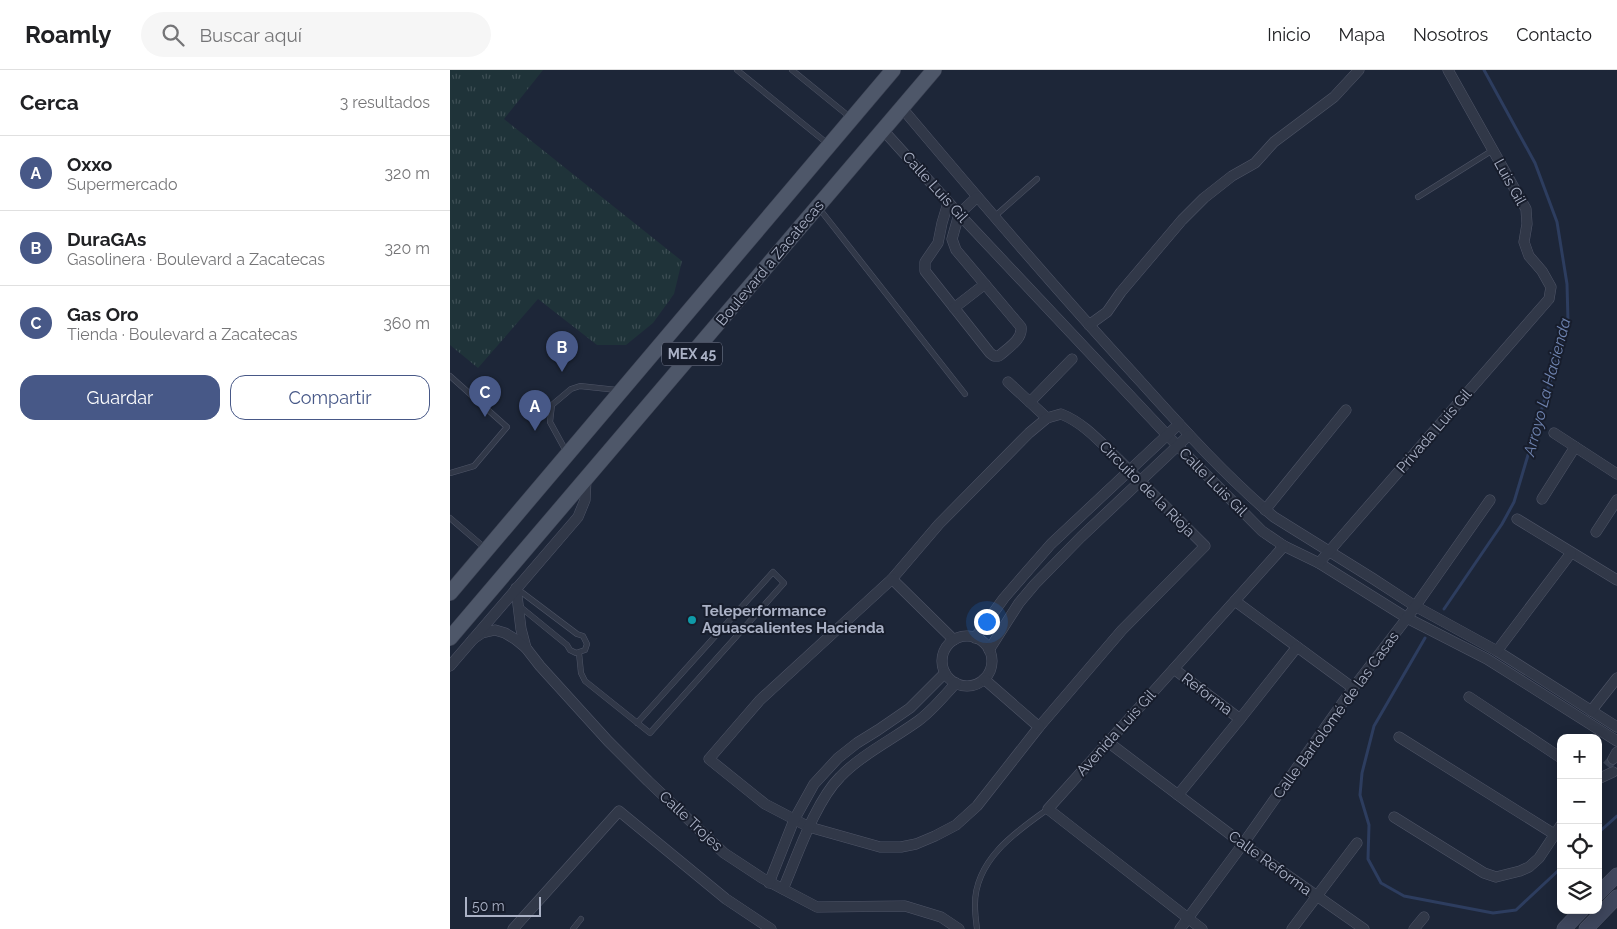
<!DOCTYPE html>
<html lang="es">
<meta charset="utf-8">
<style>
:root{--surface:#fff;--page:#f6f6f6;--text:#202124;--muted:#757577;--line:#e0e0e0;--accent:#475887}
body{margin:0;font-family:Raleway,sans-serif;background:var(--page);color:var(--text)}
.controls{position:absolute;right:15px;bottom:15px;display:grid;overflow:hidden;border-radius:10px;box-shadow:0 2px 12px #0003}
.controls button{width:45px;height:45px;display:grid;place-items:center;padding:0;border:0;border-bottom:1px solid var(--line);background:var(--surface);color:var(--text);font:25px sans-serif}
.scale{position:absolute;left:15px;bottom:12px;width:76px;box-sizing:border-box;padding-left:5px;border:2px solid #abb2c6;border-top:0;font-size:14px;line-height:18px;white-space:nowrap;color:#abb2c6;-webkit-text-stroke:4px #171d2c;paint-order:stroke}
.you{position:absolute;left:536px;top:551px;width:18px;height:18px;margin:-12px;border:4px solid #fff;border-radius:50%;background:#1a73e8;box-shadow:0 0 0 8px #1a73e833}
.badge{display:grid;place-items:center;width:32px;height:32px;border-radius:50%;background:var(--accent);color:#fff;font-size:16px;font-weight:700}
.pin{position:absolute;translate:-50% -41px;filter:drop-shadow(0 1px 2px #0008)}
.pin::after{content:'';position:absolute;top:26px;width:18px;height:15px;background:inherit;clip-path:polygon(0 0,100% 0,50% 100%)}
.list{margin:0;padding:0;list-style:none}
h2{display:flex;justify-content:space-between;align-items:center;height:65px;margin:0;padding:0 20px;font-size:21px}
h2 small{font-size:16px;font-weight:400;color:var(--muted)}
.list li{display:grid;grid-template-columns:32px 1fr auto;gap:15px;align-items:center;box-sizing:border-box;height:75px;padding:0 20px;border-top:1px solid var(--line)}
.list b{display:block;font-size:19px;white-space:nowrap}
.list p{margin:0;font-size:16px;white-space:nowrap;color:var(--muted)}
.list em{font-size:16px;font-style:normal;color:var(--muted)}
.actions{display:flex;gap:10px;padding:15px 20px}
.actions a{flex:1;padding:11px 0;border:1px solid var(--accent);border-radius:15px;text-align:center;font-size:18px;color:var(--accent)}
.actions .main{background:var(--accent);color:#fff}
.icon{flex:none;width:28px;height:28px;fill:none;stroke:currentColor;stroke-width:2;stroke-linecap:round;stroke-linejoin:round}
.map{position:relative;flex:none;width:1167px;height:859px;overflow:hidden}
header{display:flex;align-items:center;gap:30px;box-sizing:border-box;height:70px;padding:0 25px;background:var(--surface);border-bottom:1px solid var(--line)}
header strong{font-size:24px}
nav{display:flex;gap:28px;margin-inline-start:auto;font-size:18px}
.search{width:350px;height:45px;background:var(--page);display:flex;align-items:center;gap:12px;box-sizing:border-box;padding:0 18px;border-radius:28px;color:var(--muted);font-size:19px}
main{display:flex}
aside{flex:1;background:var(--surface)}
.map>svg:first-child{display:block}
.grass{fill:url(#grass-tufts)}
.lines{fill:none;stroke-linecap:round;stroke-linejoin:round}
.stream{stroke:#2d3d5f;stroke-width:3}
.street-tunnel{stroke:#394254;stroke-width:10;stroke-dasharray:10 5;stroke-linecap:butt}
.lane-casing{stroke:#4f5567;stroke-width:6}
.street-casing{stroke:#4f5567;stroke-width:11}
.secondary-casing{stroke:#4f5567;stroke-width:15}
.primary-casing{stroke:#3b4152;stroke-width:16}
.lane{stroke:#313848;stroke-width:5}
.street{stroke:#313848;stroke-width:10}
.secondary{stroke:#3e465c;stroke-width:14}
.primary{stroke:#4e5769;stroke-width:15}
.culture-dot{fill:#0f9aa8;stroke:#171d2c;stroke-width:2}
.labels{text-anchor:middle;dominant-baseline:central;stroke-width:4;stroke-linejoin:round;paint-order:stroke}
.shield{fill:#171d2c;stroke:#7f8598;stroke-width:1}
.shield-label{font-size:14px;font-weight:bold;fill:#abb2c6}
.street-label{font-size:15px;fill:#abb2c6;stroke:#171d2c}
.poi-label{font-size:15px;font-weight:bold;fill:#abb2c6;stroke:#171d2c;text-anchor:start}
.water-label{font-size:16px;font-style:italic;fill:#7085b2;stroke:#171d2c}
</style>
<header>
<strong>Roamly</strong>
<div class="search"><svg class="icon" aria-label="search" viewBox="0 0 24 24"><circle cx="10" cy="10" r="6"/><path d="M15 15l6 6"/></svg>Buscar aquí</div>
<nav><a>Inicio</a><a>Mapa</a><a>Nosotros</a><a>Contacto</a></nav>
</header>
<main>
<aside>
<h2>Cerca<small>3 resultados</small></h2>
<ul class="list">
<li><span class="badge">A</span><div><b>Oxxo</b><p>Supermercado</p></div><em>320 m</em></li>
<li><span class="badge">B</span><div><b>DuraGAs</b><p>Gasolinera · Boulevard a Zacatecas</p></div><em>320 m</em></li>
<li><span class="badge">C</span><div><b>Gas Oro</b><p>Tienda · Boulevard a Zacatecas</p></div><em>360 m</em></li>
</ul>
<div class="actions"><a class="main">Guardar</a><a>Compartir</a></div>
</aside>
<div class="map">
<svg width="1167" height="859" viewBox="0 0 1167 859">
<defs>
<pattern id="grass-tufts" width="24" height="20" patternUnits="userSpaceOnUse" patternTransform="scale(1.25)"><rect width="24" height="20" fill="#1f3339"/><path d="M3 7l-1-3M5 7V3M7 7l1-3M15 17l-1-3M17 17v-4M19 17l1-3" fill="none" stroke="#3d4e54"/></pattern>
</defs>
<rect width="100%" height="100%" fill="#1d2638"/>
<polygon class="grass" points="0,0 93,0 54,49 232,191 224,224 203,253 176,275 147,275 88,229 28,298 0,275"/>
<g class="lines">
<g class="stream">
<polyline points="994,539 1052,454 1064,432 1118,251 1117,214 1107,152 1085,93 1034,0"/>
<polyline points="975,568 924,656 912,703 910,725 919,755 918,789 931,813 954,826 1043,843 1066,840 1111,798"/>
<polyline points="1148,763 1167,746"/>
</g>
<polyline class="street-tunnel" points="1157,696 1163,689"/>
<defs>
<g id="lane">
<polyline points="287,0 378,74"/>
<polyline points="342,0 401,48"/>
<polyline points="968,127 1043,80"/>
<polyline points="368,137 515,324"/>
<polyline points="544,147 587,109"/>
<polyline points="0,306 57,357 24,396 0,403"/>
<polyline points="117,383 100,352 102,335 121,319 130,316 167,320"/>
<polyline points="0,448 36,479"/>
<polyline points="66,518 127,564 133,566 137,574 135,580 126,583 120,580 117,575 68,535"/>
<polyline points="129,583 131,603 135,611 200,663 334,513 323,502 187,653"/>
<polyline points="123,859 131,849"/>
<path d="M527,859C526,851 525,844 525,836C524,791 565,762 598,739"/>
</g>
<g id="street">
<path d="M452,38C527,127 602,215 681,301C727,352 772,403 824,447L922,508L965,536L1047,581L1167,657"/>
<polyline points="433,60 509,144 717,365 812,461 834,476 869,493 957,548 1037,589 1167,671"/>
<path d="M498,133L492,153L488,173L475,192V201L540,283L544,286H549C558,278 573,269 571,257L506,180L502,169L509,144L527,127"/>
<polyline points="504,238 535,214"/>
<polyline points="639,255 657,242 671,222 732,150 754,128 782,106 805,93 824,72 884,27 909,0"/>
<polyline points="558,312 597,348"/>
<polyline points="580,332 622,289"/>
<path d="M611,344C634,353 650,372 668,389C697,418 726,447 755,476L672,560L589,657L527,736L506,755L485,766L466,774L451,777H430L359,757L315,734L259,689L310,630L442,509L489,454L579,363L597,348Z"/>
<polyline points="1104,363 1167,404"/>
<polyline points="1092,429 1125,377"/>
<polyline points="815,440 896,340"/>
<polyline points="1067,449 1167,510"/>
<polyline points="1146,462 1167,430"/>
<polyline points="869,493 1099,229 1101,217 1092,201 1079,186 1074,172 1077,154 1076,139 998,0"/>
<polyline points="442,509 504,570"/>
<polyline points="66,518 71,559 76,578"/>
<polyline points="785,531 903,618"/>
<circle cx="517" cy="591" r="25"/>
<polyline points="525,568 554,528 601,474 729,354"/>
<polyline points="23,569 32,563 45,560 55,563 65,569 76,578 90,596 158,671 198,711 274,783 312,808 367,837 455,836 491,847 509,859"/>
<polyline points="539,580 569,533 585,514 631,467 739,365"/>
<polyline points="1047,581 1121,483"/>
<polyline points="0,596 128,447 135,430 136,409"/>
<polyline points="724,599 790,649"/>
<polyline points="534,609 589,657"/>
<polyline points="1019,627 1111,688"/>
<polyline points="1141,641 1167,608"/>
<polyline points="949,667 1104,764"/>
<polyline points="658,672 793,774 914,859"/>
<polyline points="1163,689 1167,682"/>
<polyline points="1148,709 1163,702"/>
<polyline points="728,725 790,649 847,577"/>
<polyline points="944,747 1034,803 1046,807 1070,801 1079,797 1089,788 1111,755"/>
<polyline points="319,813 344,750 364,714 388,688 407,673 428,660 460,638 495,603"/>
<path d="M333,819C347,787 365,732 390,707C411,685 443,669 468,651C482,641 494,626 506,613"/>
<polyline points="63,859 169,741 276,829 321,859"/>
<polyline points="730,859 793,774 903,618 957,548 1040,430"/>
<polyline points="752,859 598,739 834,476"/>
<polyline points="842,859 907,773"/>
<polyline points="964,859 974,847"/>
</g>
<g id="secondary">
<polyline points="1148,824 1167,805"/>
<polyline points="1114,859 1132,840"/>
<polyline points="1136,859 1167,827"/>
</g>
<g id="primary">
<polyline points="0,523 443,0"/>
<polyline points="0,568 484,0"/>
</g>
</defs>
<use href="#lane" class="lane-casing"/>
<use href="#street" class="street-casing"/>
<use href="#secondary" class="secondary-casing"/>
<use href="#primary" class="primary-casing"/>
<use href="#lane" class="lane"/>
<use href="#street" class="street"/>
<use href="#secondary" class="secondary"/>
<use href="#primary" class="primary"/>
</g>
<circle class="culture-dot" cx="242" cy="550" r="5"/>
<g class="labels">
<rect class="shield" x="212" y="272.5" width="60" height="23" rx="4"/>
<g class="shield-label">
<text x="242" y="284">MEX 45</text>
</g>
<g class="street-label">
<text transform="translate(1060 112) rotate(61)">Luis Gil</text>
<text transform="translate(485 117) rotate(48)">Calle Luis Gil</text>
<text transform="translate(320 193) rotate(-50)">Boulevard a Zacatecas</text>
<text transform="translate(984 361) rotate(-49)">Privada Luis Gil</text>
<text transform="translate(763 412) rotate(45)">Calle Luis Gil</text>
<text transform="translate(697 419) rotate(45)">Circuito de la Rioja</text>
<text transform="translate(757 624) rotate(37)">Reforma</text>
<text transform="translate(886 645) rotate(-54)">Calle Bartolomé de las Casas</text>
<text transform="translate(666 663) rotate(-48)">Avenida Luis Gil</text>
<text transform="translate(241 751) rotate(43)">Calle Trojes</text>
<text transform="translate(820 793) rotate(36)">Calle Reforma</text>
</g>
<g class="poi-label">
<text x="252" y="541">Teleperformance<tspan x="252" dy="17">Aguascalientes Hacienda</tspan></text>
</g>
<g class="water-label">
<text transform="translate(1097 317) rotate(-75)">Arroyo La Hacienda</text>
</g>
</g>
</svg>
<div class="controls">
<button>+</button>
<button>−</button>
<button><svg class="icon" aria-label="locate" viewBox="0 0 24 24"><circle cx="12" cy="12" r="6"/><path d="M12 2v4M12 18v4M2 12h4M18 12h4"/></svg></button>
<button><svg class="icon" aria-label="layers" viewBox="0 0 24 24"><path d="M12 4l9 5-9 5-9-5zM3 14l9 5 9-5"/></svg></button>
</div>
<div class="scale">50 m</div>
<div class="you"></div>
<div class="pin badge" style="left:85px;top:361px">A</div>
<div class="pin badge" style="left:112px;top:302px">B</div>
<div class="pin badge" style="left:35px;top:347px">C</div>
</div>
</main>
